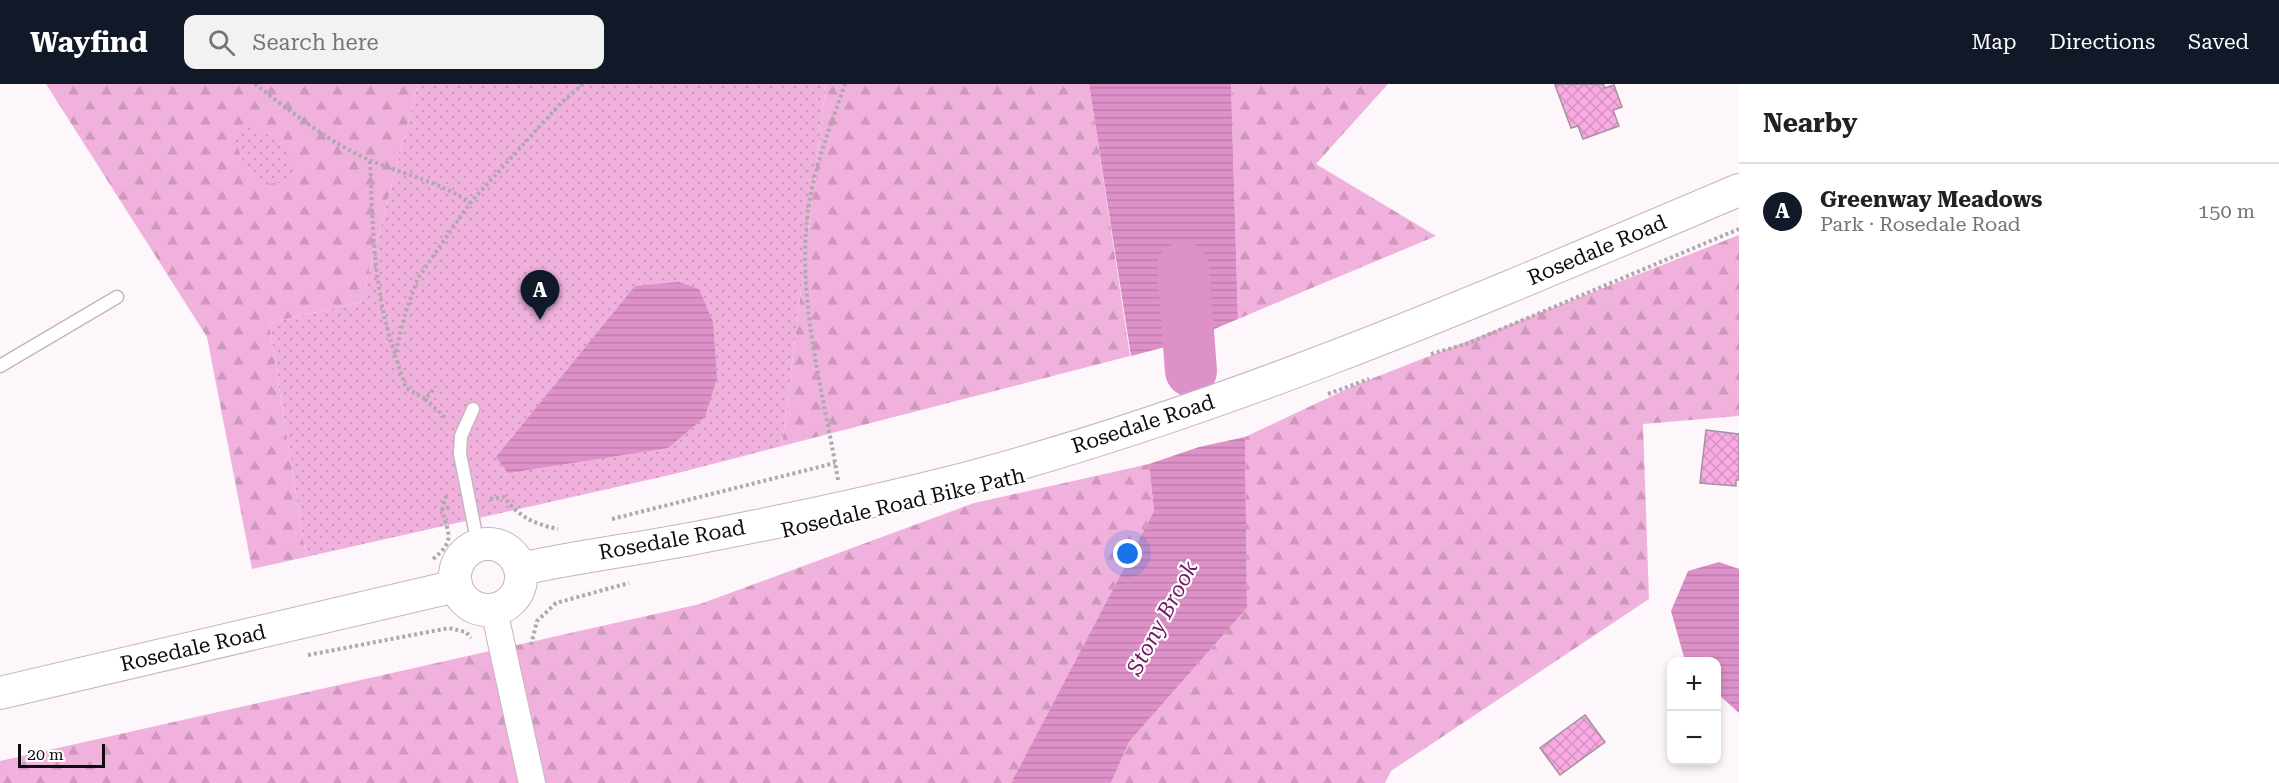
<!DOCTYPE html>
<meta charset="utf-8">
<style>
:root{--surface:#fff;--page:#f2f2f2;--text:#202124;--muted:#757577;--line:#e0e0e0;--accent:#111827}
body{margin:0;font-family:"Roboto Serif",serif;background:var(--page);color:var(--text)}
.controls{position:absolute;right:18px;bottom:18px;display:grid;overflow:hidden;border-radius:12px;box-shadow:0 3px 9px #0003}
.controls button{width:54px;height:54px;display:grid;place-items:center;padding:0;border:0;border-bottom:2px solid var(--line);background:var(--surface);color:var(--text);font:30px sans-serif}
.scale{position:absolute;left:18px;bottom:15px;width:87px;box-sizing:border-box;padding-left:6px;border:3px solid #100b0e;border-top:0;font-size:16px;line-height:21px;white-space:nowrap;color:#100b0e;-webkit-text-stroke:4px #fff;paint-order:stroke}
.you{position:absolute;left:1128px;top:470px;width:21px;height:21px;margin:-15px;border:4px solid #fff;border-radius:50%;background:#1a73e8;box-shadow:0 0 0 9px #1a73e833}
.badge{display:grid;place-items:center;width:39px;height:39px;border-radius:50%;background:var(--accent);color:#fff;font-size:20px;font-weight:700}
.pin{position:absolute;translate:-50% -50px;filter:drop-shadow(0 2px 3px #0008)}
.pin::after{content:'';position:absolute;top:32px;width:21px;height:18px;background:inherit;clip-path:polygon(0 0,100% 0,50% 100%)}
.list{margin:0;padding:0;list-style:none}
h2{display:flex;justify-content:space-between;align-items:center;height:78px;margin:0;padding:0 24px;font-size:26px}
h2 small{font-size:20px;font-weight:400;color:var(--muted)}
.list li{display:grid;grid-template-columns:39px 1fr auto;gap:18px;align-items:center;box-sizing:border-box;height:96px;padding:0 24px;border-top:2px solid var(--line)}
.list b{display:block;font-size:22px;white-space:nowrap}
.list p{margin:0;font-size:20px;white-space:nowrap;color:var(--muted)}
.list em{font-size:20px;font-style:normal;color:var(--muted)}
.icon{flex:none;width:33px;height:33px;fill:none;stroke:currentColor;stroke-width:2;stroke-linecap:round;stroke-linejoin:round}
.map{position:relative;flex:none;width:1739px;height:699px;overflow:hidden}
header{display:flex;align-items:center;gap:36px;box-sizing:border-box;height:84px;padding:0 30px;background:var(--accent);color:#fff}
header strong{font-size:28px}
nav{display:flex;gap:33px;margin-inline-start:auto;font-size:21px}
.search{width:420px;height:54px;background:var(--page);display:flex;align-items:center;gap:15px;box-sizing:border-box;padding:0 21px;border-radius:12px;color:var(--muted);font-size:22px}
main{display:flex}
aside{flex:1;background:var(--surface)}
.map>svg:first-child{display:block}
.forest{fill:url(#forest-firs)}
.park{fill:url(#park-dots)}
.water{fill:url(#water-rules)}
.lines{fill:none;stroke-linecap:round;stroke-linejoin:round}
.river{stroke:#de91c8;stroke-width:52}
.building{fill:url(#building-cross-hatch);stroke:#a2939d;stroke-width:1.5}
.service-casing{stroke:#c5b5c0;stroke-width:15}
.minor-casing{stroke:#c5b5c0;stroke-width:28}
.tertiary-casing{stroke:#c5b5c0;stroke-width:34}
.path{stroke:#afa9ad;stroke-width:4;stroke-dasharray:3 3;stroke-linecap:butt}
.service{stroke:#fff;stroke-width:12}
.minor{stroke:#fff;stroke-width:26}
.tertiary{stroke:#fff;stroke-width:32}
.labels{text-anchor:middle;dominant-baseline:central;stroke-width:4.5;stroke-linejoin:round;paint-order:stroke}
.street-label{font-size:21px;fill:#100b0e;stroke:#fff}
.water-label{font-size:22px;font-style:italic;fill:#731960;stroke:#fff}
</style>
<header>
<strong>Wayfind</strong>
<div class="search"><svg class="icon" aria-label="search" viewBox="0 0 24 24"><circle cx="10" cy="10" r="6"/><path d="M15 15l6 6"/></svg>Search here</div>
<nav><a>Map</a><a>Directions</a><a>Saved</a></nav>
</header>
<main>
<div class="map">
<svg width="1739" height="699" viewBox="0 0 1739 699">
<defs>
<pattern id="forest-firs" width="22" height="20" patternUnits="userSpaceOnUse" patternTransform="scale(1.5)"><rect width="22" height="20" fill="#f0b2dd"/><path d="M5 1l3.5 6h-7zM16 11l3.5 6h-7z" fill="#cd98bc"/></pattern>
<pattern id="park-dots" width="8" height="8" patternUnits="userSpaceOnUse" patternTransform="scale(1.5)"><rect width="8" height="8" fill="#f0b2dd"/><path d="M2 2h.1M6 6h.1" fill="none" stroke="#cd98bc" stroke-width="1.8" stroke-linecap="round"/></pattern>
<pattern id="water-rules" width="6" height="5" patternUnits="userSpaceOnUse" patternTransform="scale(1.5)"><rect width="6" height="5" fill="#de91c8"/><path d="M0 2.5h6" fill="none" stroke="#bd7cab"/></pattern>
<pattern id="building-cross-hatch" width="8" height="8" patternUnits="userSpaceOnUse" patternTransform="scale(1.5)"><rect width="8" height="8" fill="#faaae3"/><path d="M0 0l8 8M0 8l8-8" fill="none" stroke="#d591c2"/></pattern>
</defs>
<rect width="100%" height="100%" fill="#fdf6fb"/>
<g class="forest">
<polygon points="46,0 418,0 361,218 269,239 306,473 252,485 207,253"/>
<polygon points="826,0 1089,0 1130,272 782,362"/>
<polygon points="1231,0 1388,0 1316,80 1436,152 1238,235"/>
<polygon points="1739,151 1739,332 1643,340 1649,515 1391,687 1385,699 1111,699 1129,658 1247,524 1245,353 1353,302"/>
<polygon points="1149,380 1154,427 1011,699 0,699 0,677 700,520 974,419"/>
</g>
<g class="park">
<polygon points="418,0 826,0 782,362 670,391 306,473 269,239 361,218"/>
<path d="M251,41C276,55 296,65 293,97L267,100L246,84L235,57Z"/>
</g>
<g class="water">
<polygon points="1089,0 1231,0 1238,235 1184,258 1131,272"/>
<polygon points="679,198 699,205 713,238 717,294 705,333 668,364 508,389 496,373 635,202"/>
<polygon points="1245,353 1247,524 1129,658 1111,699 1011,699 1154,427 1149,380 1199,363"/>
<polygon points="1719,478 1739,485 1739,629 1717,609 1716,578 1685,577 1671,527 1688,487"/>
</g>
<g class="lines">
<polyline class="river" points="1183,184 1191,287"/>
</g>
<g class="building">
<polygon points="1559,0 1603,0 1605,4 1614,1 1622,23 1613,26 1619,42 1583,55 1578,42 1571,44 1555,1"/>
<polygon points="1706,346 1739,350 1739,396 1736,396 1736,402 1700,399"/>
<polygon points="1585,631 1605,658 1560,691 1540,664"/>
</g>
<g class="lines">
<defs>
<g id="service">
<polyline points="0,282 117,213"/>
<polyline points="473,325 461,352 460,370 478,461"/>
</g>
<polyline id="minor" points="494,526 532,699"/>
<g id="tertiary">
<circle cx="488" cy="493" r="33"/>
<path d="M521,485C575,473 631,466 685,456C780,438 875,418 968,394C1234,323 1486,213 1739,106"/>
<polyline points="0,609 456,502"/>
</g>
</defs>
<use href="#service" class="service-casing"/>
<use href="#minor" class="minor-casing"/>
<use href="#tertiary" class="tertiary-casing"/>
<g class="path">
<path d="M255,0C289,26 332,61 372,77C405,91 441,98 470,119"/>
<path d="M370,77C373,143 373,207 395,270"/>
<polyline points="1431,270 1466,260 1739,145"/>
<polyline points="433,306 425,315 406,304 395,271 405,230 418,194 470,119 561,19 583,0"/>
<polyline points="1328,310 1369,295"/>
<polyline points="425,315 447,335"/>
<path d="M838,396C824,310 798,224 807,137C811,90 830,44 845,0"/>
<path d="M490,415L504,413C519,433 534,440 558,445"/>
<polyline points="442,426 446,412"/>
<polyline points="612,435 835,379"/>
<path d="M433,475C455,457 449,451 442,426L450,423"/>
<polyline points="531,561 537,537 556,519 629,499"/>
<polyline points="308,571 449,544 466,548 471,554"/>
</g>
<use href="#service" class="service"/>
<use href="#minor" class="minor"/>
<use href="#tertiary" class="tertiary"/>
</g>
<g class="labels">
<g class="street-label">
<text transform="translate(1597 166) rotate(-23)">Rosedale Road</text>
<text transform="translate(1143 340) rotate(-18)">Rosedale Road</text>
<text transform="translate(903 419) rotate(-13)">Rosedale Road Bike Path</text>
<text transform="translate(672 456) rotate(-10)">Rosedale Road</text>
<text transform="translate(193 564) rotate(-13)">Rosedale Road</text>
</g>
<g class="water-label">
<text transform="translate(1162 534) rotate(-62)">Stony Brook</text>
</g>
</g>
</svg>
<div class="controls">
<button>+</button>
<button>−</button>
</div>
<div class="scale">20 m</div>
<div class="you"></div>
<div class="pin badge" style="left:540px;top:236px">A</div>
</div>
<aside>
<h2>Nearby<small></small></h2>
<ul class="list">
<li><span class="badge">A</span><div><b>Greenway Meadows</b><p>Park · Rosedale Road</p></div><em>150 m</em></li>
</ul>
</aside>
</main>
